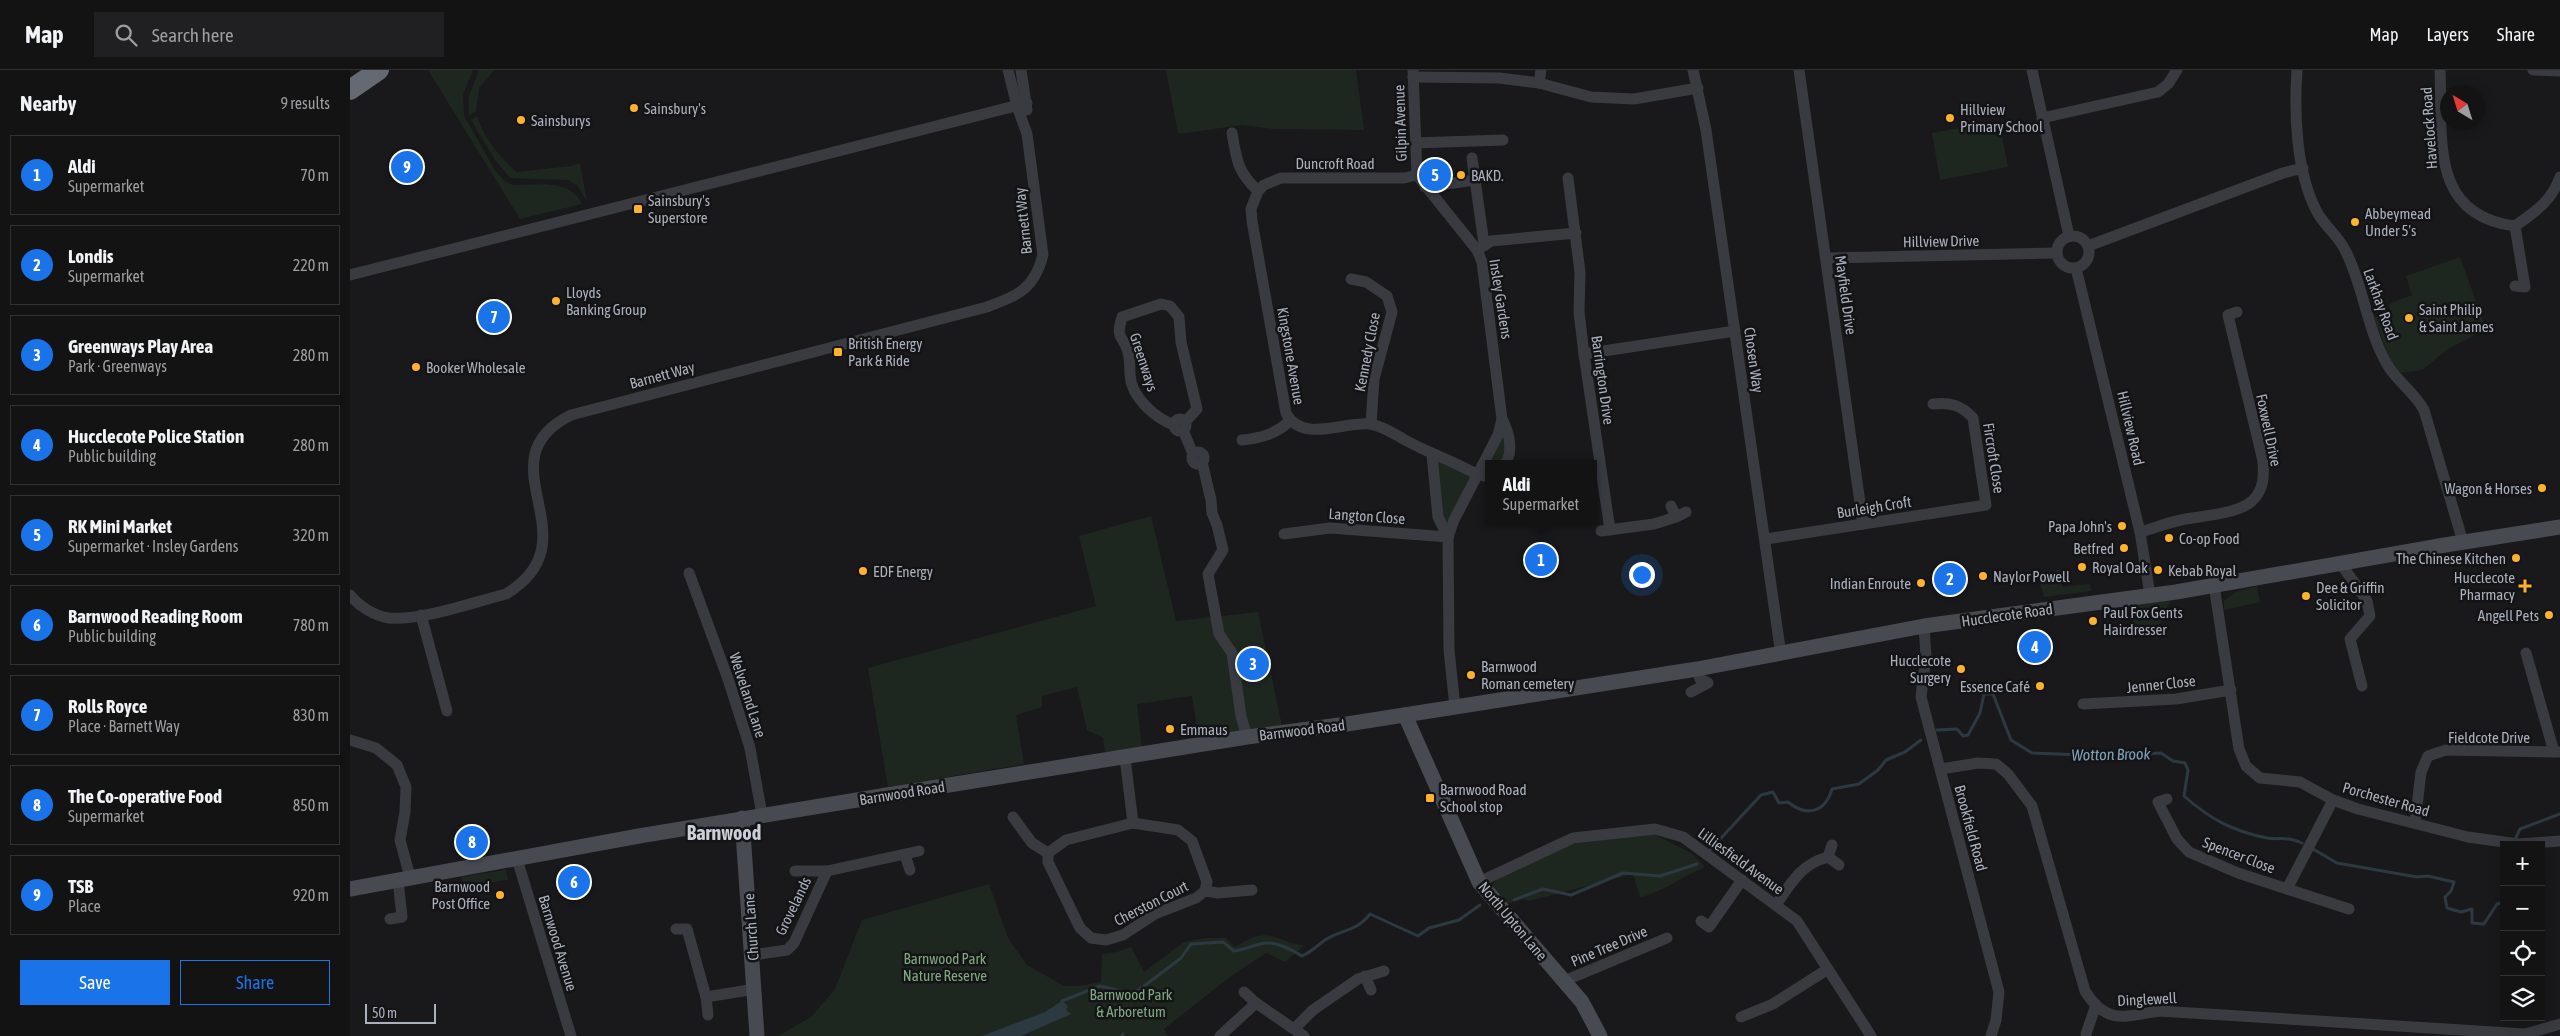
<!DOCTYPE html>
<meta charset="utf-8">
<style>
:root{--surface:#131314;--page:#202022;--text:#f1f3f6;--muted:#9d9ea0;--line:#323234;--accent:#1a73e8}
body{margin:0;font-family:"Asap Condensed",sans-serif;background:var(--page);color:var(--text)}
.controls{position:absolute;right:15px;bottom:15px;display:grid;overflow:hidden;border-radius:0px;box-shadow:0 2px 12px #0003}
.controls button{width:45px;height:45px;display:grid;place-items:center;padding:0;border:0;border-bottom:1px solid var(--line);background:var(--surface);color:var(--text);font:25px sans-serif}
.compass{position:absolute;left:2090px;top:15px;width:45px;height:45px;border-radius:50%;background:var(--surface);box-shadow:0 2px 12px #0003;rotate:322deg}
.scale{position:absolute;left:15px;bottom:12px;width:71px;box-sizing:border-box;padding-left:5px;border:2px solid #aab0bc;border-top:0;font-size:14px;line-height:18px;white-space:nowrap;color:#aab0bc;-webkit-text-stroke:4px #141416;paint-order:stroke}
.you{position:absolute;left:1291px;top:504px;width:18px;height:18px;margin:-12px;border:4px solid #fff;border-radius:50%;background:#1a73e8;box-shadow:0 0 0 8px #1a73e833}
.badge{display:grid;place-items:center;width:32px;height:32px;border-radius:50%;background:var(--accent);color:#fff;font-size:16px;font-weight:700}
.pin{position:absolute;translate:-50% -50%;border:2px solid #fff;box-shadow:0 1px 5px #0006}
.popup{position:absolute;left:1135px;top:390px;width:112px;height:65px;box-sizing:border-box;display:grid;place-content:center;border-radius:0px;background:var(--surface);filter:drop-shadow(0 1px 4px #0005);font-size:16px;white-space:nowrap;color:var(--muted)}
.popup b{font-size:19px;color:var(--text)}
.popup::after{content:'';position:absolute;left:50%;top:100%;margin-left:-10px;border:10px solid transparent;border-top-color:var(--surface)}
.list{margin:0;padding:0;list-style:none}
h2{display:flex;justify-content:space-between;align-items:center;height:65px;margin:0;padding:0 20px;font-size:21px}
h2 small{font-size:16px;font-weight:400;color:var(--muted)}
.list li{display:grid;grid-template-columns:32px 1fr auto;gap:15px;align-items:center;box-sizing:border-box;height:80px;margin:0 10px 10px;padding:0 10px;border:1px solid var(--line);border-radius:0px}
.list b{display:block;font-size:19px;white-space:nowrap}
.list p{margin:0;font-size:16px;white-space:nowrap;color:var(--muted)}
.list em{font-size:16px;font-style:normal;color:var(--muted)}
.actions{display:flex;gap:10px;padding:15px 20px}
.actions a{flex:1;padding:11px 0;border:1px solid var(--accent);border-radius:0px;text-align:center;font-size:18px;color:var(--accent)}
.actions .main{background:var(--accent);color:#fff}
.icon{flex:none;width:28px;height:28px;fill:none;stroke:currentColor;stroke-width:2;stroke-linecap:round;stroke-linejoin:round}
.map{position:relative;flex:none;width:2210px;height:966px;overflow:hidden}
header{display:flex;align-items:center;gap:30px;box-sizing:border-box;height:70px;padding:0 25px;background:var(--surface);border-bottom:1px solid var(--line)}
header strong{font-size:24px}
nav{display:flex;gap:28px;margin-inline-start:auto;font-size:18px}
.search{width:350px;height:45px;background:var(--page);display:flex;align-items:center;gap:12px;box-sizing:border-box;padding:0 18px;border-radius:0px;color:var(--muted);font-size:19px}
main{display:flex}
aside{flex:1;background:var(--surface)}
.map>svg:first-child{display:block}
.green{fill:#1e271f}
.water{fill:#2d3941}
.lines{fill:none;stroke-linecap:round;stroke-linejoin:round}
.stream{stroke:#2d3941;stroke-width:3}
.street{stroke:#393b41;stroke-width:11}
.secondary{stroke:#474a51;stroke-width:15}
.highway{stroke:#656972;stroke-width:20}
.poi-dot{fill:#ffb22d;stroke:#141416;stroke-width:2}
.labels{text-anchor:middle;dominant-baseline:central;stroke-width:5;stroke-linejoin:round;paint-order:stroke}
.poi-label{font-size:15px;fill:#aab0bc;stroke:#141416;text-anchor:start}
.street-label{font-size:15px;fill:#aab0bc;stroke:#141416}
.park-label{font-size:15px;fill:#80a981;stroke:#141416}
.water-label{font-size:16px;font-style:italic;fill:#7ea0ba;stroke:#141416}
.district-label{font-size:20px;font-weight:bold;fill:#cbcfd8;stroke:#141416}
</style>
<header>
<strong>Map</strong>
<div class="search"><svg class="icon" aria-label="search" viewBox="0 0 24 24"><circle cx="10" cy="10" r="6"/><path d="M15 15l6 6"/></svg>Search here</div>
<nav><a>Map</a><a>Layers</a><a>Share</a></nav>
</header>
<main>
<aside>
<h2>Nearby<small>9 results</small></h2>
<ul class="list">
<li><span class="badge">1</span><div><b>Aldi</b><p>Supermarket</p></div><em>70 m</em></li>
<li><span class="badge">2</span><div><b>Londis</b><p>Supermarket</p></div><em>220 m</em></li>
<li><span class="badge">3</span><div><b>Greenways Play Area</b><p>Park · Greenways</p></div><em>280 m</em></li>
<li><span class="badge">4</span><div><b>Hucclecote Police Station</b><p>Public building</p></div><em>280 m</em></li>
<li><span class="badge">5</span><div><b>RK Mini Market</b><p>Supermarket · Insley Gardens</p></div><em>320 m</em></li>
<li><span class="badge">6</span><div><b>Barnwood Reading Room</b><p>Public building</p></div><em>780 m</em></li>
<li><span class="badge">7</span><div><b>Rolls Royce</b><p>Place · Barnett Way</p></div><em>830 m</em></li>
<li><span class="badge">8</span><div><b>The Co-operative Food</b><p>Supermarket</p></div><em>850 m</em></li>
<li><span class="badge">9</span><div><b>TSB</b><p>Place</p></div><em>920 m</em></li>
</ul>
<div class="actions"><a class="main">Save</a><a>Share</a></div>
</aside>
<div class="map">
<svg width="2210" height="966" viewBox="0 0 2210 966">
<rect width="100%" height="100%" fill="#19191b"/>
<g class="green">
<path d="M78,0H123L113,25L114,46L146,102L156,112L163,115C187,115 220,108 232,134L170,149Z"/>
<polygon points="129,0 144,0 129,18 126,42 119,45 119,26"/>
<polygon points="816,0 1006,0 1014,60 923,59 892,55 828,64"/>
<path d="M127,46C133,67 150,88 167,102L221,96L230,93L237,132L228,116L218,110L160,108L145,90L121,50Z"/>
<polygon points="1649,51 1658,97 1590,110 1582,63"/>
<polygon points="2110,187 2136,259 2098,279 2072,300 2049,303 2041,293 2024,247 2040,240 2039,234 2062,225 2056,206"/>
<polygon points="1157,359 1155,394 1138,394 1138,407 1125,411 1100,459 1088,447 1080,381 1128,407"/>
<polygon points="801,446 826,551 908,542 932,656 849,670 842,626 787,634 792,678 755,682 753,668 737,660 727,617 692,626 692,637 666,645 674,694 538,717 518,598 746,536 729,466"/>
<polygon points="1710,499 1712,517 1740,514 1741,521 1694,527 1690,512 1691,507"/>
<polygon points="1907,516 1910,532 1874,540 1874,531 1886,522"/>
<polygon points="1821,529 1810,554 1783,559 1780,536"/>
<path d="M1304,764L1341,783L1355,797C1337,804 1307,825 1290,827L1283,804L1179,831L1172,829L1151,836L1138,820L1151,804L1221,774Z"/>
<polygon points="156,800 158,810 114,816 111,807"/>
<path d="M639,814L658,868L677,895L714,916H728L751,912L752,884L767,882L781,877L794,902L834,872L856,868H876L885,877C919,855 921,869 954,876L935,892L916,883L881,906L814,959L818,966H428L461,947L485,919L512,850Z"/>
</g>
<polygon class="water" points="712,931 718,936 716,940 721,944 671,966 632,966 695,942"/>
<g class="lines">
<g class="stream">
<path d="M1587,660L1607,659L1613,666L1618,665L1630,643L1634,624H1643L1661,670L1682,683L1757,686L1811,683L1823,691L1835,693L1838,700L1834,726C1861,750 1883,761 1917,768C1930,770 1937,766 1952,773"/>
<polyline points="2164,772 2170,759 2210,744"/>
<polyline points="1963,779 1987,793 2067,807 2078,806 2104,812 2101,821 2095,827 2097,838 2111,842 2122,839 2122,853 2134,854 2147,834 2154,832"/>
<path d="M1360,780L1411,725L1423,722L1429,733L1438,732C1456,747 1475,743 1482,719L1509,714L1528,700L1536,690L1555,682L1571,670"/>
<polyline points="1164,830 1193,819 1221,825 1273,803 1310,806 1347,794"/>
<path d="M712,931L750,916L779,923L789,920L831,888L841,874L873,872L884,881C894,880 901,876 910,874C925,870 940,879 952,886C961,882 967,876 975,870C992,859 1006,862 1020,844L1068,866L1079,858L1109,850L1130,835"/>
<polyline points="772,966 773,964"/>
</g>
<g class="street">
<polyline points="671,0 677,40"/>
<polyline points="1063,0 1067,105 1127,180 1132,192 1152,349 1148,365 1104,450 1098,467 1099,580 1105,637"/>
<polyline points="1343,0 1356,60 1431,585"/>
<polyline points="1449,0 1513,454"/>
<polyline points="1682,0 1719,166"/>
<path d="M1947,0C1944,44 1946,102 1967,142C1974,155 1987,165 1994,178C2014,215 2017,264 2040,299C2051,314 2065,324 2074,340L2113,472"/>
<path d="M2090,0C2093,66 2078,145 2165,156C2185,142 2202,131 2210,107"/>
<polyline points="2183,0 2210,1"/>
<polyline points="1063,7 1149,8 1189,13 1241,27 1284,29 1348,18"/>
<polyline points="1189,13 1191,0"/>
<polyline points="1692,48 1808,22 1818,14 1827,0"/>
<path d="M882,63C887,91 887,101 908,121L901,139L902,151L936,343C952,374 994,351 1020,354C1033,356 1044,364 1055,370C1071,379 1087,385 1104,393C1116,398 1125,405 1138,407"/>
<polyline points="1065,73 1153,70"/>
<polyline points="1122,88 1134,174"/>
<polyline points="1218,108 1230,202 1229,242 1234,284 1260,460"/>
<polyline points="1075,117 1125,110"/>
<polyline points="908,121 914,115 931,108 1054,108 1067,105"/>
<polyline points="2165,156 2175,217 2165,216"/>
<circle cx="1723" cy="182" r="16"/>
<polyline points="1738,176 1933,103 1953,98"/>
<polyline points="1127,180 1141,171 1226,163"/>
<polyline points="1476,188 1706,183"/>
<polyline points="1726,198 1790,462 1800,525"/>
<polyline points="0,205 677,33"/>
<polyline points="1001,209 1016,212 1037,226 1042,242 1024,309 1021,354"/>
<polyline points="1234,284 1385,261"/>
<path d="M1152,349C1159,362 1164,381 1155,394"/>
<circle cx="830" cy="355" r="6"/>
<path d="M824,355C805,348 781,327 780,305C780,297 780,290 778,282C773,264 765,271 772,247L811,234L820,236L829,247L831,272L847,339L835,352"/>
<polyline points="833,360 843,384"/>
<path d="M892,370C912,368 925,364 940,351"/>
<circle cx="848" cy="388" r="6"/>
<polyline points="1082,385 1088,447 1098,467"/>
<polyline points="852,392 861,430 862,443 867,455 873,480 858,504 869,564 882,583 891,646 897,667"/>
<polyline points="1321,436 1326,447 1336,442"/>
<polyline points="1251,461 1304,454 1326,447"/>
<path d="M1790,462C1804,458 1817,453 1831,450C1851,446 1888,444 1902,431C1914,420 1914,406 1913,391L1878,245L1887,242"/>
<polyline points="934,464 980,458 1098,467"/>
<path d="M1416,469L1636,435L1623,348C1611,335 1600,332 1583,334"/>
<polyline points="1991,494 2017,531 2020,546 2000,569 2012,616"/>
<polyline points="339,503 378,609 400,678 412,745"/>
<polyline points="1864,515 1889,679 1896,696 1910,708 1950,712 1983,730 2008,739 2118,767 2168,774 2210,771"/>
<path d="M0,525C9,536 24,546 39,548C71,551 124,532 156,524C247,469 129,391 221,345L637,237C668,225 684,220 693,185L677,64L667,36L658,0"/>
<polyline points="71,545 97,641"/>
<polyline points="1574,556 1576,586 1571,627 1649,922 1646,950 1641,966"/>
<polyline points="2176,583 2204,682"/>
<polyline points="1341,622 1358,613 1350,609 1347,599"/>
<polyline points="1733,634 1826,629 1881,620"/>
<polyline points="0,670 26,678 47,695 56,717 55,742 50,770 60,807"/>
<polyline points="775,688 783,753"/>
<path d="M1591,699L1628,693L1646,694L1658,704L1682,736L1735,921C1757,956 1775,946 1809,941L2175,964L2210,954"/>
<polyline points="1817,729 1808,732 1827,769 1839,782 1888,803 1937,819 1983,730"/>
<polyline points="663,747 682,773 698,783"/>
<polygon points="783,753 828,760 842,771 857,812 855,821 846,828 805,844 773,865 756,870 741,868 730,858 698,792 698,783 716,770"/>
<polyline points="2065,753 2071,702 2078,686 2096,680 2210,682"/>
<polyline points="555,785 560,800"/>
<polyline points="1478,787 1489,795"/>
<polyline points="167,789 221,966"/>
<polyline points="445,801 477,801"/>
<polyline points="1129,812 1223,768 1305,759 1333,767 1447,851 1521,966"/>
<polyline points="1937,819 1999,839"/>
<polyline points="855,821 868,823 902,820"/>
<path d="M1426,835C1441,813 1451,794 1478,787L1482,775"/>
<polyline points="40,849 52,847 48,810"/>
<polyline points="1351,851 1359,857 1392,810"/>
<polyline points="326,859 337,859 356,927 358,945"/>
<polyline points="403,885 437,880 444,873 477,801 569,781"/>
<polyline points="1015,906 1021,920"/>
<polyline points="1214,911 1317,868"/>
<polyline points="894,922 906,933"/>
<polyline points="356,927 405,919"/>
<polyline points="1391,947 1423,934 1478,899"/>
<polyline points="945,958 963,940 1008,909 1034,901"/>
<polyline points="1736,964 1746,935"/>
<polyline points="870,966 906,933 954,966"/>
</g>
<g class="secondary">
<polyline points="1055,645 1129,812 1232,932 1250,966"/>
<polyline points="392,748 407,966"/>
<polyline points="0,819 289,766 537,725 897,667 997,654 1347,599 1574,556 1826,522 2095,475 2210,457"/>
</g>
<polyline class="highway" points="0,20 29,0"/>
</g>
<g class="poi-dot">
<circle cx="284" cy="38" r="5"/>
<circle cx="1600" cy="48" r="5"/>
<circle cx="171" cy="50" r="5"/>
<circle cx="1111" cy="105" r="5"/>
<rect x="283" y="134" width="10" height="10" rx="2.5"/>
<circle cx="2005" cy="152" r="5"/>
<circle cx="206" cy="231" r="5"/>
<circle cx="2059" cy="248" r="5"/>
<rect x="483" y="277" width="10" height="10" rx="2.5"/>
<circle cx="66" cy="297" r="5"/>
<circle cx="2192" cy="418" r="5"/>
<circle cx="1772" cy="456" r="5"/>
<circle cx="1819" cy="468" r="5"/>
<circle cx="1774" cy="478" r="5"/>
<circle cx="2166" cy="488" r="5"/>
<circle cx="1732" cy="497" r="5"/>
<circle cx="1808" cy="500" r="5"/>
<circle cx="513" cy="501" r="5"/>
<circle cx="1633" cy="506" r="5"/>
<circle cx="1571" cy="513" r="5"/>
<path d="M2172.5 508.5h5v5h5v5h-5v5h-5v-5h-5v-5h5z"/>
<circle cx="1956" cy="526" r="5"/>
<circle cx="2199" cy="545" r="5"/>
<circle cx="1743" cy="551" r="5"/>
<circle cx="1611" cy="599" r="5"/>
<circle cx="1121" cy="605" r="5"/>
<circle cx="1690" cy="616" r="5"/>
<circle cx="820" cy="659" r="5"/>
<rect x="1075" y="723" width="10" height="10" rx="2.5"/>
<circle cx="150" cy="825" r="5"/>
</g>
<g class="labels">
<g class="poi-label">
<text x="294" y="38">Sainsbury's</text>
<text x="1610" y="39">Hillview<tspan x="1610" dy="17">Primary School</tspan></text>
<text x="181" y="50">Sainsburys</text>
<text x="1121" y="105">BAKD.</text>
<text x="298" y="130">Sainsbury's<tspan x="298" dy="17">Superstore</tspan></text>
<text x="2015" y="143">Abbeymead<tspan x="2015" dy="17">Under 5's</tspan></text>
<text x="216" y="222">Lloyds<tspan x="216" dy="17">Banking Group</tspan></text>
<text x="2069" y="239">Saint Philip<tspan x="2069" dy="17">&amp; Saint James</tspan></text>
<text x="498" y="273">British Energy<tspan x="498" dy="17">Park &amp; Ride</tspan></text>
<text x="76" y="297">Booker Wholesale</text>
<text x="2182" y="418" text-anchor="end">Wagon &amp; Horses</text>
<text x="1762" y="456" text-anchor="end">Papa John's</text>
<text x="1829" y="468">Co-op Food</text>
<text x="1764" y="478" text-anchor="end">Betfred</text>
<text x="2156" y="488" text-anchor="end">The Chinese Kitchen</text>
<text x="1742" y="497">Royal Oak</text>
<text x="1818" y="500">Kebab Royal</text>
<text x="523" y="501">EDF Energy</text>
<text x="1643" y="506">Naylor Powell</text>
<text x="2165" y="507" text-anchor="end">Hucclecote<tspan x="2165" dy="17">Pharmacy</tspan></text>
<text x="1561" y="513" text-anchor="end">Indian Enroute</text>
<text x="1966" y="517">Dee &amp; Griffin<tspan x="1966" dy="17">Solicitor</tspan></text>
<text x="1753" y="542">Paul Fox Gents<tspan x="1753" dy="17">Hairdresser</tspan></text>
<text x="2189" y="545" text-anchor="end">Angell Pets</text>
<text x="1601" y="590" text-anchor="end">Hucclecote<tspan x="1601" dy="17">Surgery</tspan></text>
<text x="1131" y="596">Barnwood<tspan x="1131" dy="17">Roman cemetery</tspan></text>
<text x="1680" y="616" text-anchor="end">Essence Café</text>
<text x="830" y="659">Emmaus</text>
<text x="1090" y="719">Barnwood Road<tspan x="1090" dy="17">School stop</tspan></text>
<text x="140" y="816" text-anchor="end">Barnwood<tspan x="140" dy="17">Post Office</tspan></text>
</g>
<g class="street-label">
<text transform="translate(1050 53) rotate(-92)">Gilpin Avenue</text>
<text transform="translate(2079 58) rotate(-94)">Havelock Road</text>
<text x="985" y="93">Duncroft Road</text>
<text transform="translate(673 151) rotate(-96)">Barnett Way</text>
<text transform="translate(1591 171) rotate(-1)">Hillview Drive</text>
<text transform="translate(1496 225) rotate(82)">Mayfield Drive</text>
<text transform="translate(1151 229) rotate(81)">Insley Gardens</text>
<text transform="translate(2031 234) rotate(70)">Larkhay Road</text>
<text transform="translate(1017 282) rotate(-79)">Kennedy Close</text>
<text transform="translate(941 286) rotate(80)">Kingstone Avenue</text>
<text transform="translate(1404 290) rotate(82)">Chosen Way</text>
<text transform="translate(794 292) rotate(72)">Greenways</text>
<text transform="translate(312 305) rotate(-15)">Barnett Way</text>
<text transform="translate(1253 310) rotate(82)">Barrington Drive</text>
<text transform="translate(1781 358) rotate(77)">Hillview Road</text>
<text transform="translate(1919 360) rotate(78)">Foxwell Drive</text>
<text transform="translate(1644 388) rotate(81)">Fircroft Close</text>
<text transform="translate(1524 437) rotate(-9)">Burleigh Croft</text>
<text transform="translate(1017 446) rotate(4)">Langton Close</text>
<text transform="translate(1657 545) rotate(-8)">Hucclecote Road</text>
<text transform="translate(1811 614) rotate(-6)">Jenner Close</text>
<text transform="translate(398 625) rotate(72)">Welveland Lane</text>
<text transform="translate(952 660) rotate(-7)">Barnwood Road</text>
<text x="2139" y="667">Fieldcote Drive</text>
<text transform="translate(552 723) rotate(-9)">Barnwood Road</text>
<text transform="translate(2036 729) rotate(16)">Porchester Road</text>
<text transform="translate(1621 758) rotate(75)">Brookfield Road</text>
<text transform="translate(1889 785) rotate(21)">Spencer Close</text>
<text transform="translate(1391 791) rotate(36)">Lilliesfield Avenue</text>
<text transform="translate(801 833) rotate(-27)">Cherston Court</text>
<text transform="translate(443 836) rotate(-64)">Grovelands</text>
<text transform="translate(1163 851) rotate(50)">North Upton Lane</text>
<text transform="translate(401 857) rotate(-94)">Church Lane</text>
<text transform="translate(208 873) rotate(73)">Barnwood Avenue</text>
<text transform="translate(1259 876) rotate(-23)">Pine Tree Drive</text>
<text transform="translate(1797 929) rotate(-3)">Dinglewell</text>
</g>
<g class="park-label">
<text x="595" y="888">Barnwood Park<tspan x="595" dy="17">Nature Reserve</tspan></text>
<text x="781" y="924">Barnwood Park<tspan x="781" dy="17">&amp; Arboretum</tspan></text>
</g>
<g class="water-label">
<text transform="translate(1761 684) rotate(-1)">Wotton Brook</text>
</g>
<g class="district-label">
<text x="374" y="762">Barnwood</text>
</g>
</g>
</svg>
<div class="controls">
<button>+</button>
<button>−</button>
<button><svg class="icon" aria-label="locate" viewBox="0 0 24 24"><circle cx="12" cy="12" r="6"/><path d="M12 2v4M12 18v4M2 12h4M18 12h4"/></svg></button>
<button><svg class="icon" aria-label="layers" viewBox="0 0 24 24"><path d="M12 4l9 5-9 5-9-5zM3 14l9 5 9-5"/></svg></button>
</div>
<svg class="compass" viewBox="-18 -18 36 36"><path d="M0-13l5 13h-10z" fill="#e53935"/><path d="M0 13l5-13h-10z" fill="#9d9ea0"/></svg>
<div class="scale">50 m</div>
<div class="you"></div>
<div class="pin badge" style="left:1191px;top:490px">1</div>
<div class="popup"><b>Aldi</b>Supermarket</div>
<div class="pin badge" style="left:1600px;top:509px">2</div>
<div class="pin badge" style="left:903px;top:594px">3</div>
<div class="pin badge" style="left:1685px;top:577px">4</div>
<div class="pin badge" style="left:1085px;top:105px">5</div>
<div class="pin badge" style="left:224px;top:812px">6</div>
<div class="pin badge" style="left:144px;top:247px">7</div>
<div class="pin badge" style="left:122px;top:772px">8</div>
<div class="pin badge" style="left:57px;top:97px">9</div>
</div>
</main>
